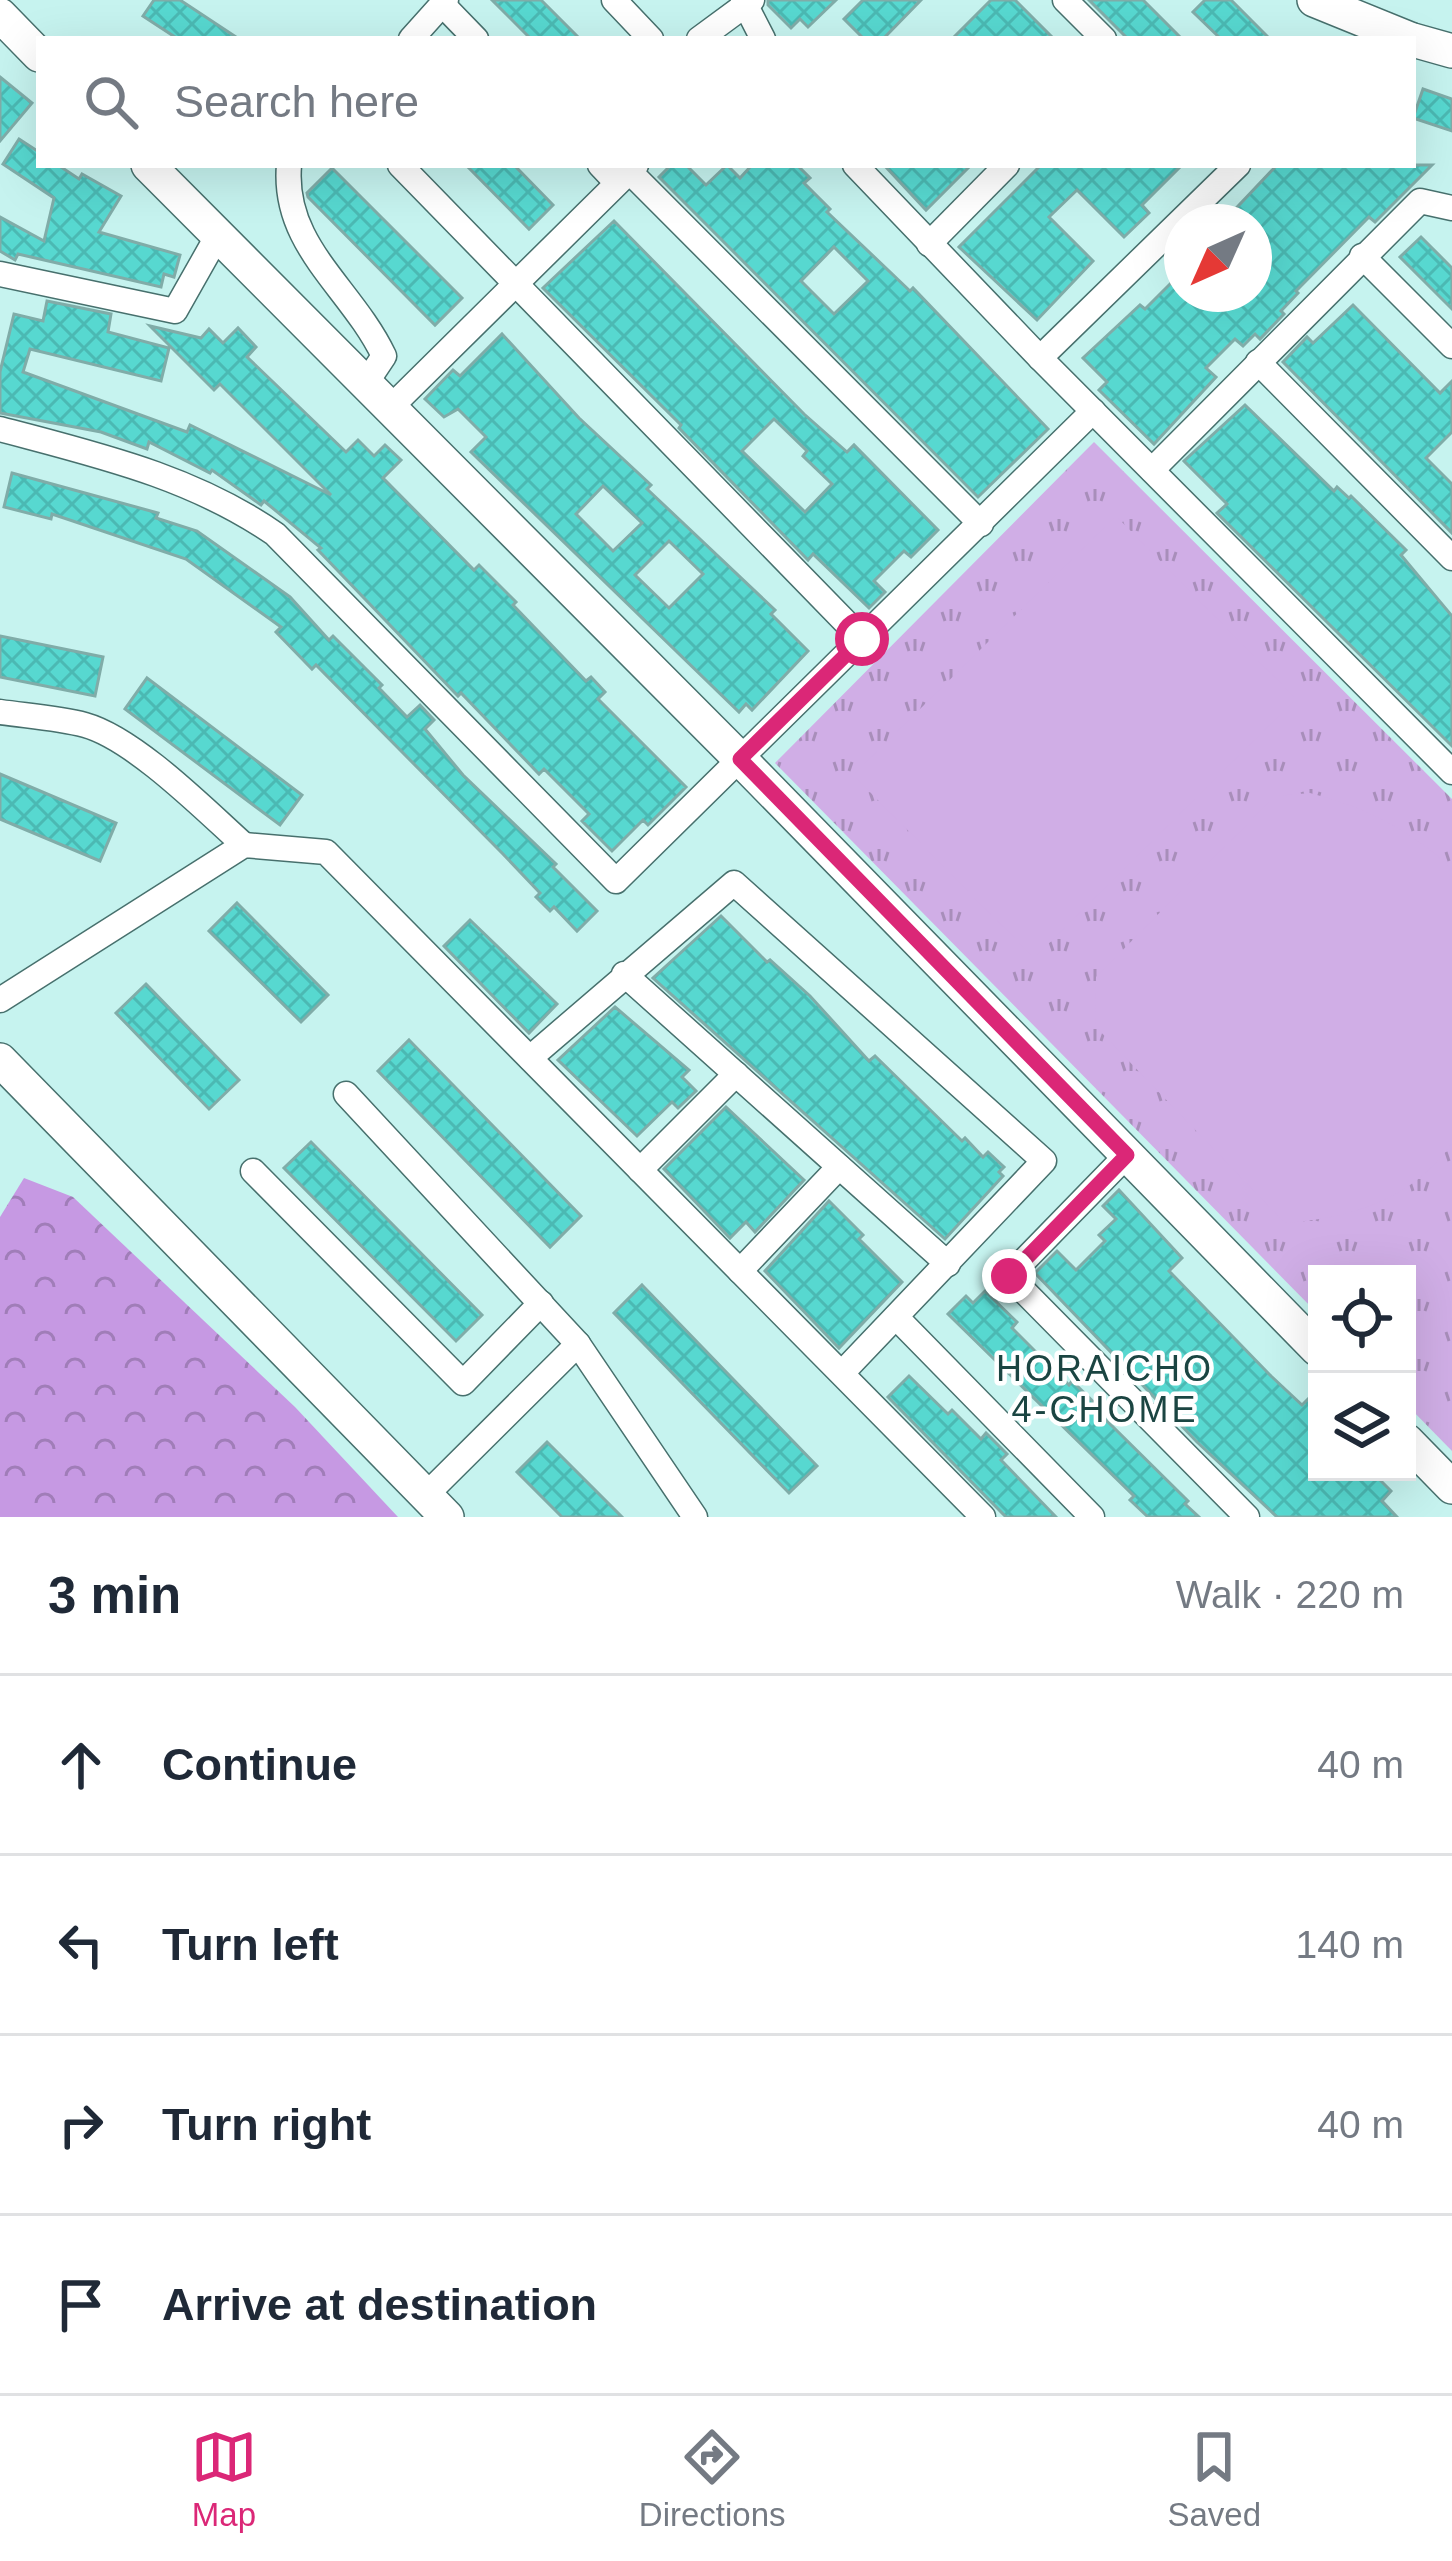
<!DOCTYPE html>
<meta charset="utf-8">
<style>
:root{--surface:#fff;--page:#f6f6f7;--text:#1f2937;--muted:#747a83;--line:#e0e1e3;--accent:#db2777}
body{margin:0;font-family:Arial,sans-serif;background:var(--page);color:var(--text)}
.controls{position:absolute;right:36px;bottom:36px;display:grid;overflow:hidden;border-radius:0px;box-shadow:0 12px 48px #0002}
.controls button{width:108px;height:108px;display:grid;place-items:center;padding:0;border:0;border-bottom:3px solid var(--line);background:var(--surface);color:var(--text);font:60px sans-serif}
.compass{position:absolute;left:1164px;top:204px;width:108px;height:108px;border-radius:50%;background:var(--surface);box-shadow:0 12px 48px #0002;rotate:225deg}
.stop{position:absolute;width:36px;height:36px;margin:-27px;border:9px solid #db2777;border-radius:50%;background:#fff}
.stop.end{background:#db2777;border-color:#fff;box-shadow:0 3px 12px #0008}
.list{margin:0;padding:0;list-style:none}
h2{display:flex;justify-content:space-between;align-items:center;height:156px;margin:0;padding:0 48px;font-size:51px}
h2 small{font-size:39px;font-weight:400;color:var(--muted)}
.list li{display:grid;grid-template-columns:78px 1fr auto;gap:36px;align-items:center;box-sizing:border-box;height:180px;padding:0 48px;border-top:3px solid var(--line)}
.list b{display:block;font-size:45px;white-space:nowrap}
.list em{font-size:39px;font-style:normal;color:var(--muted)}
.icon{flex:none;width:66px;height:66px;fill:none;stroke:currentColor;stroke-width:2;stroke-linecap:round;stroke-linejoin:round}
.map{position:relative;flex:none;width:1452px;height:1517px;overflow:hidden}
.search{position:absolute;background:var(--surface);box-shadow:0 12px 48px #0002;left:36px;right:36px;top:36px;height:132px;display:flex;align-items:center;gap:30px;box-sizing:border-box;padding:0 42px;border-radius:0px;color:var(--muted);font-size:45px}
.sheet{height:876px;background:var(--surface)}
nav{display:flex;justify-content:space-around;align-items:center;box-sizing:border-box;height:168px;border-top:3px solid var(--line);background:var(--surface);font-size:33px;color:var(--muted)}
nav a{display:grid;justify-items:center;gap:6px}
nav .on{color:var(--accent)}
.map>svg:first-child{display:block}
.grass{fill:url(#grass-tufts)}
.forest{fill:url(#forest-crowns)}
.pitch{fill:#d0aee6}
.building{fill:url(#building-cross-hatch);stroke:#80aca8;stroke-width:3;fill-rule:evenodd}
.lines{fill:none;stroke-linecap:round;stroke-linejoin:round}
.street-casing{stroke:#47706d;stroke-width:27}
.secondary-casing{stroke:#47706d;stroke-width:36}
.street{stroke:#fff;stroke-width:24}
.secondary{stroke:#fff;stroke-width:33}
.route{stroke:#db2777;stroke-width:15}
.labels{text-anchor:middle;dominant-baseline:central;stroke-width:9;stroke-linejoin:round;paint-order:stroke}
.neighbourhood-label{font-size:36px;letter-spacing:3px;fill:#1b4542;stroke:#fff}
</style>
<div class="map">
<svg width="1452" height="1517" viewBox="0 0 1452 1517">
<defs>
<pattern id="grass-tufts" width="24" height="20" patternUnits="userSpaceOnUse" patternTransform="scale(3)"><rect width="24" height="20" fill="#d0aee6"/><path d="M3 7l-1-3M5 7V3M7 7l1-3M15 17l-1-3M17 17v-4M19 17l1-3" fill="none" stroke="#a88eba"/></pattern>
<pattern id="forest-crowns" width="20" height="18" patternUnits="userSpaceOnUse" patternTransform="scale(3)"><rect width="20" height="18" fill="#c699e3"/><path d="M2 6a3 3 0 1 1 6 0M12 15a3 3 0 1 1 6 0" fill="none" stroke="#a07db8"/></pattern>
<pattern id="building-cross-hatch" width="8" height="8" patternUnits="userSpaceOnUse" patternTransform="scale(3)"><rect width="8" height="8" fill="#57d8d0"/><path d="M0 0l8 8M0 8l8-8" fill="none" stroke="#4bb9b3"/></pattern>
</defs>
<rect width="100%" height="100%" fill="#c6f3ef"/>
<polygon class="grass" points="1094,442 1452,799 1452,1451 1407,1405 1407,1274 1317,1274 1317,1313 775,763"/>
<polygon class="forest" points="24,1178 73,1197 295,1407 398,1517 0,1517 0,1217"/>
<g class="pitch">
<polygon points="1116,516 1296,699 1034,958 853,775"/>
<path d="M1310,793C1367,808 1409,829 1452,869V1143C1413,1200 1350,1218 1285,1223L1095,1026L1096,977L1275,796Z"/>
</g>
<g class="building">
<polygon points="154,0 180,0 239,39 178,39 143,16"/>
<polygon points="492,0 541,0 580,39 531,39"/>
<polygon points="768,0 836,0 808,27 800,19 791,28 768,5"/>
<polygon points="863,0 921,0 883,39 864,39 844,19"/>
<polygon points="991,0 1015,0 1054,39 952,39"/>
<polygon points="1089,0 1143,0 1182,39 1128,39"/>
<polygon points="1205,0 1231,0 1270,39 1221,39 1193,12"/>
<polygon points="0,77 32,103 0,141"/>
<polygon points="1423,89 1452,99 1452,131 1413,118"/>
<polygon points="19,139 39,152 39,165 58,165 79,179 82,174 121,196 99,232 180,255 174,277 164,274 161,287 18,254 15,260 0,251 0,217 44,241 54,198 3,164"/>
<polygon points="466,165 514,165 553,205 529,229"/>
<path d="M671,165H686L706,185L727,165L740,178L752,165H797L810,178L804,183L830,209L827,212L910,291L913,288L1048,429L978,497L659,177ZM834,247L868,281L834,314L801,281Z"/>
<polygon points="884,165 971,165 926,210"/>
<polygon points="1041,165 1182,165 1142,205 1149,213 1124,237 1077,190 1049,217 1093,261 1037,320 959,247"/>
<polygon points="1277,165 1432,165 1375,222 1369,217 1296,291 1298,293 1281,311 1284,314 1260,339 1255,334 1243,346 1235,339 1206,368 1216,377 1154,444 1099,390 1107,382 1083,358 1140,305 1145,309 1182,272 1182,294 1254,294 1254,222 1223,222"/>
<polygon points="332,168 462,298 435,325 308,197 307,193"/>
<path d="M614,221L804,414L847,452L854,445L938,530L911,557L904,551L874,581L885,592L869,608L813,554L808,560L679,428L681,425L543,288ZM774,419L807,451L803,456L832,484L805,512L742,451Z"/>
<polygon points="1421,237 1452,268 1452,309 1400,257"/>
<polygon points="47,301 111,314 108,332 169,348 161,381 30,349 23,372 187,432 190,425 331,495 220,384 214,390 150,326 201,338 209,329 223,343 238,328 256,347 247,357 346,452 358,440 374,456 385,445 401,460 383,478 474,570 479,565 516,602 513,605 586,681 591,677 605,692 598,699 686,787 648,825 643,820 612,851 582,821 589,814 544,769 539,774 461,693 458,696 318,550 321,548 264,501 261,505 212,470 210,473 149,442 147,449 101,432 0,413 0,372 14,314 43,321"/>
<polygon points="1353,305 1440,393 1452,381 1452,432 1426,458 1452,484 1452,533 1283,362 1307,337 1313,343"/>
<path d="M502,334L579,418L651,485L647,489L775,610L771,614L808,651L752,710L746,704L739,712L471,452L486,437L458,409L444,417L425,399L453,370L460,376ZM603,486L642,523L613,551L576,514ZM669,541L703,574L669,608L635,575Z"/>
<polygon points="1245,405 1334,491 1337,487 1349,498 1351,496 1406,550 1401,555 1452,616 1452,746 1217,513 1227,504 1184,461"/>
<polygon points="12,473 158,513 156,518 197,531 290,597 329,640 333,636 382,685 379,688 407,717 420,705 434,720 425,729 463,775 556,864 553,867 597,911 577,931 554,907 550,911 536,897 540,893 503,854 316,665 312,669 276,632 281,627 186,559 52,514 51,519 4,507"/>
<polygon points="0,636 103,657 95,696 0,677"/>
<polygon points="147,678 302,795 280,825 125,709"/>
<polygon points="0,774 116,823 100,861 0,819"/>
<polygon points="237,903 328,995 301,1022 209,931"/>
<polygon points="721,916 767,962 770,960 810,996 869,1061 875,1056 962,1141 965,1138 983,1157 988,1152 1004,1167 999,1172 1003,1176 945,1239 653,978"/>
<polygon points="470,920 557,1004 529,1033 444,946"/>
<polygon points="146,984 239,1080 209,1109 116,1013"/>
<polygon points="615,1007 689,1070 682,1077 696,1091 678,1108 672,1102 637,1136 558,1060"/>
<polygon points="409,1040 581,1216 550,1247 378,1071"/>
<polygon points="726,1107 804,1180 755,1232 746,1222 730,1238 664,1169"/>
<polygon points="311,1142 482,1315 456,1341 284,1168"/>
<polygon points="1119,1190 1182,1258 1169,1271 1271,1376 1302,1405 1317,1390 1317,1472 1372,1472 1391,1491 1382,1501 1397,1517 1277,1517 1197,1442 1035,1273 1057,1251 1076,1270 1105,1241 1099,1235 1116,1219 1103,1206"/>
<polygon points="829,1201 863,1235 859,1239 902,1282 839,1348 765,1271"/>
<polygon points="642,1285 817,1466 789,1493 614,1313"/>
<polygon points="985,1291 1017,1322 1012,1328 1069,1385 1072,1381 1106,1414 1103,1417 1188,1501 1185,1504 1199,1517 1148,1517 1130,1500 1134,1496 948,1314 966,1296 973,1303"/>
<polygon points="909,1376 948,1414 952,1410 981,1439 986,1433 1007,1454 1001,1460 1056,1517 1006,1517 888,1397"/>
<polygon points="547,1442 622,1517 562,1517 517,1472"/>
</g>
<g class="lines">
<defs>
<g id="street">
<polyline points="614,0 651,39"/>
<polyline points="743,0 763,39"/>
<polyline points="1065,0 1104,39"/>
<polyline points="444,6 476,39"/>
<polyline points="411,39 446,0"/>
<polyline points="699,39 752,0"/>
<path d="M289,165C282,246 351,287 384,356L366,383"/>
<polyline points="400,165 862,639"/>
<polyline points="600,165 617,183"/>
<polyline points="855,165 1040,358 1452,772"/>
<polyline points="629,171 981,524"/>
<polyline points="929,244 1007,165"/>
<polyline points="1362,256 1452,346"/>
<polyline points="0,274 175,311 218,235"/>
<polyline points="1040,358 1238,165"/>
<polyline points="1258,362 1452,558"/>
<polyline points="390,408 636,165"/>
<path d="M0,429C97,455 191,476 275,534L616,881L1093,411"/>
<polyline points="1152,470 1420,201 1452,208"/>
<path d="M0,712C28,716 58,718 85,725C135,739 205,810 244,845"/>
<polyline points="624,974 948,1264"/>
<polyline points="0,1000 244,845 326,852 983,1517"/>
<polyline points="530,1058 734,883 1044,1161 842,1373"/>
<polyline points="346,1094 578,1344 695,1517"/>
<polyline points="1127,1155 1009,1276 1247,1517"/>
<polyline points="640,1170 736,1074"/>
<polyline points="253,1171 463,1383 541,1303"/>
<polyline points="740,1271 839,1167"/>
<polyline points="896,1317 1092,1517"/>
<polyline points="426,1495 578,1344"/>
</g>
<g id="secondary">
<polyline points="1314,0 1410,39"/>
<polyline points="0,15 39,55"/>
<polyline points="1413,40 1452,51"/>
<polyline points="148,165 740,759 1317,1349"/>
<polyline points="0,1060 447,1517"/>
<polyline points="1407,1441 1452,1487"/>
</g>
</defs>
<use href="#street" class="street-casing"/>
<use href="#secondary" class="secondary-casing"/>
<use href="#street" class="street"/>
<use href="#secondary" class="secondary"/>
</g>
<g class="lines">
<polyline class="route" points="862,639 740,759 1127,1155 1009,1276"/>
</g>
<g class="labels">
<g class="neighbourhood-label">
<text x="1105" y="1368">HORAICHO<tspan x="1105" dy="41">4-CHOME</tspan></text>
</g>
</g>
</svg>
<div class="controls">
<button><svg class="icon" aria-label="locate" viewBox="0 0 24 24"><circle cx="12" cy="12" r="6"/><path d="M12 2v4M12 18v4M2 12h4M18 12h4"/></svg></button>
<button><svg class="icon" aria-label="layers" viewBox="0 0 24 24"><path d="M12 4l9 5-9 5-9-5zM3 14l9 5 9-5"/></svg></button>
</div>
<svg class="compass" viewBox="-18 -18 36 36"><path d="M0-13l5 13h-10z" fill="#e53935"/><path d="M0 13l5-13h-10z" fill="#747a83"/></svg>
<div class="stop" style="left:862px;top:639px"></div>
<div class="stop end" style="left:1009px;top:1276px"></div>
<div class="search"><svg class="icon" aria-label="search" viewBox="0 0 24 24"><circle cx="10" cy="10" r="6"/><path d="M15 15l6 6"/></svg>Search here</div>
</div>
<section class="sheet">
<h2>3 min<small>Walk · 220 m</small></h2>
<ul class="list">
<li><svg class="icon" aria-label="ahead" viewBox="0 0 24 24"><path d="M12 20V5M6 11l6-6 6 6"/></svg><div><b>Continue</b></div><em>40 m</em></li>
<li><svg class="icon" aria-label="left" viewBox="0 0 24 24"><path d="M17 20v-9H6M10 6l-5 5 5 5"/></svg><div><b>Turn left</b></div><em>140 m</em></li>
<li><svg class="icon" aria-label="right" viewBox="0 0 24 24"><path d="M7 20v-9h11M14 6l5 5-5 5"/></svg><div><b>Turn right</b></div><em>40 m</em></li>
<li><svg class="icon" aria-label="arrive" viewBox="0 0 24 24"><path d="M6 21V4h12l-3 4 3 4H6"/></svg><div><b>Arrive at destination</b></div></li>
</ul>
</section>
<nav>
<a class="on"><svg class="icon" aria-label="map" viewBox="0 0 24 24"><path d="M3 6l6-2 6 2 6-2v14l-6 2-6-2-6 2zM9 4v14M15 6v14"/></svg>Map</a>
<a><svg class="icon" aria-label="directions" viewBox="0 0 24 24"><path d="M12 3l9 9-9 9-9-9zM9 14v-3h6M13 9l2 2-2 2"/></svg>Directions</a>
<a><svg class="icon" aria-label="saved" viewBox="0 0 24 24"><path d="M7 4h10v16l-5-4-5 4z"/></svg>Saved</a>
</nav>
